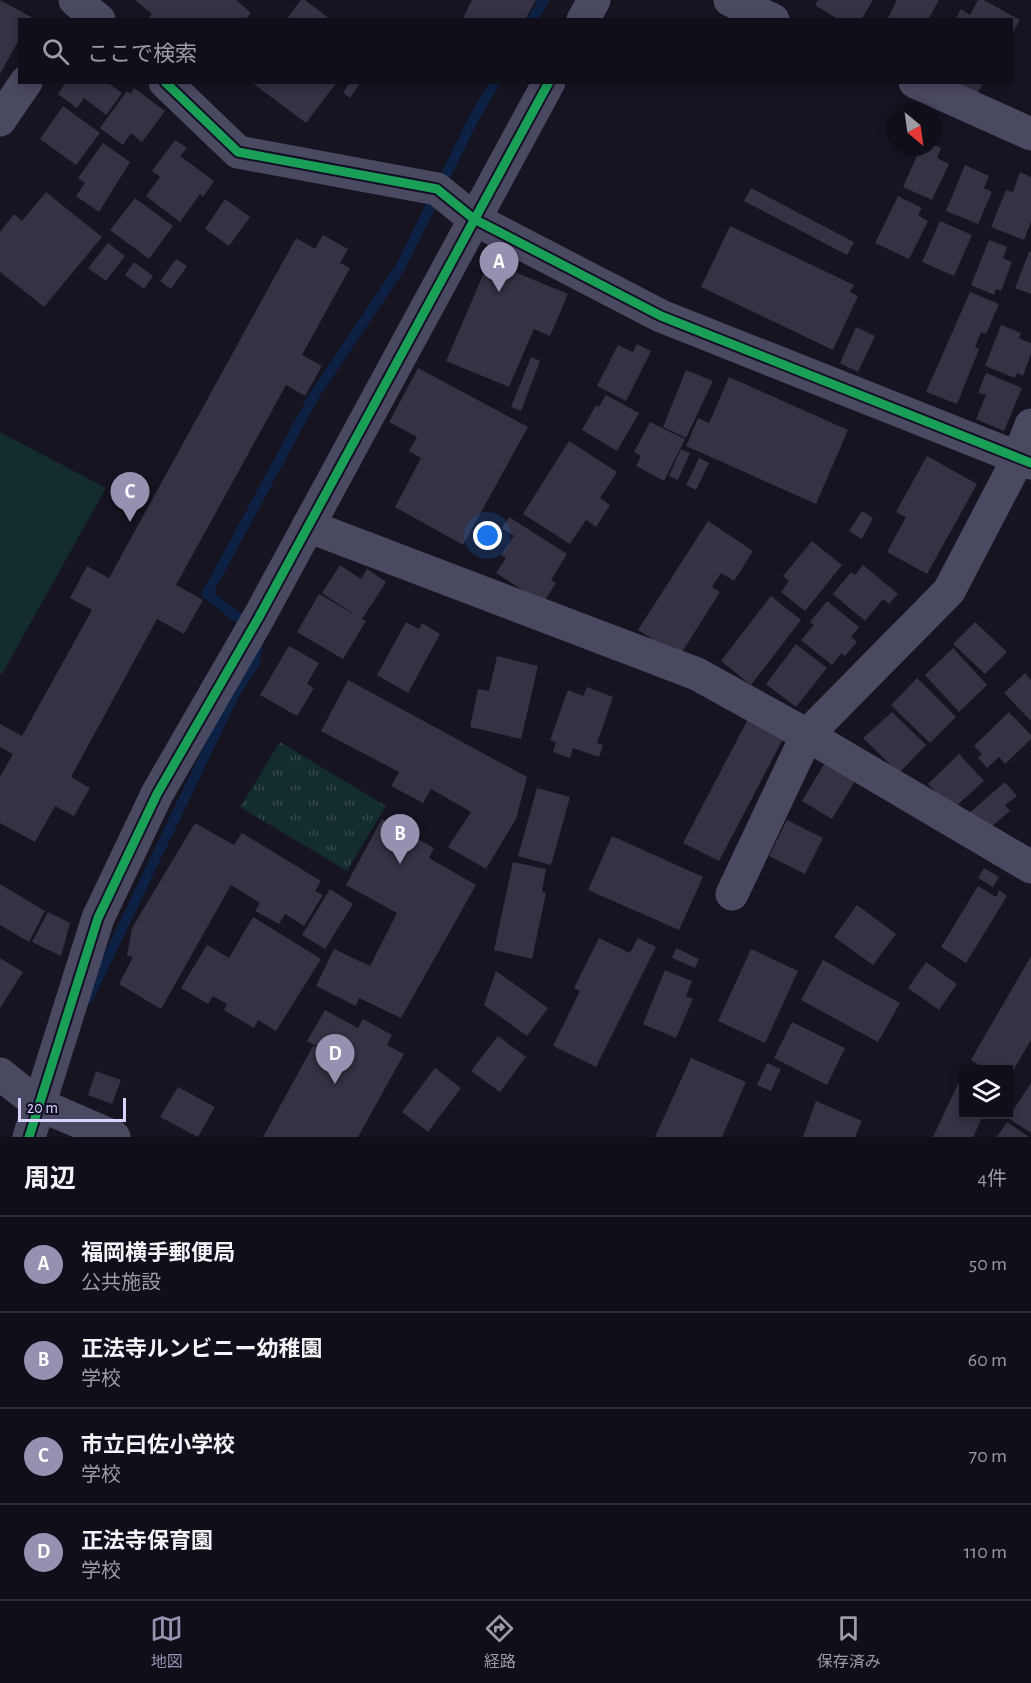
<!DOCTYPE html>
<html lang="ja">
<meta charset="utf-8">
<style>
:root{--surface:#100f19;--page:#1e1d26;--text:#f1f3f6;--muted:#9c9ca2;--line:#302f38;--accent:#9591b1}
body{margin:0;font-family:"Alegreya Sans","Noto Sans JP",sans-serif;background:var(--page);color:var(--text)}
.controls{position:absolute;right:18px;bottom:18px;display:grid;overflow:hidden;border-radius:0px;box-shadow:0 3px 9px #0003}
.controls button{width:54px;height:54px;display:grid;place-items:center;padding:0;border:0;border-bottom:2px solid var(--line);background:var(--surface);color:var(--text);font:30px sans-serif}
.compass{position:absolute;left:887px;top:102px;width:54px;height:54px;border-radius:50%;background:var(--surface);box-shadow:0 3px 9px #0003;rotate:151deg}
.scale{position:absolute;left:18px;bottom:15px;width:108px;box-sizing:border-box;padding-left:6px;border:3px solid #d9d4ff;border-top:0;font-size:16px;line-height:21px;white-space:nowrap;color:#d9d4ff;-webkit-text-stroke:4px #130f26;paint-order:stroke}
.you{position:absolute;left:488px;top:536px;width:21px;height:21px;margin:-15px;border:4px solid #fff;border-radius:50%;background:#1a73e8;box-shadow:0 0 0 9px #1a73e833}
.badge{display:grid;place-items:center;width:39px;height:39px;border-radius:50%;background:var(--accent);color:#fff;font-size:20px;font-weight:700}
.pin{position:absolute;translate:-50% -50px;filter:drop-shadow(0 2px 3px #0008)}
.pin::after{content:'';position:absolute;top:32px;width:21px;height:18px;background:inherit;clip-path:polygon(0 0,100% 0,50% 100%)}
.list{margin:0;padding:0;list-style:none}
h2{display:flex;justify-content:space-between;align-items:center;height:78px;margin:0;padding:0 24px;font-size:26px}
h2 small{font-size:20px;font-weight:400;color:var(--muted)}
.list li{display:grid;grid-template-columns:39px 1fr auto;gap:18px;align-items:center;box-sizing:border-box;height:96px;padding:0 24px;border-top:2px solid var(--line)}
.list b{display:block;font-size:22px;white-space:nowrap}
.list p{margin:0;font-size:20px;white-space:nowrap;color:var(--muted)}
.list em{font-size:20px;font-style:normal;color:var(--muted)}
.icon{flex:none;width:33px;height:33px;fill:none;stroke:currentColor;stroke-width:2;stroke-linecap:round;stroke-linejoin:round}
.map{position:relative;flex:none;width:1031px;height:1137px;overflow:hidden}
.search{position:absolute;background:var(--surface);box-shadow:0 3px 9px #0003;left:18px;right:18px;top:18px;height:66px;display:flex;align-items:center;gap:15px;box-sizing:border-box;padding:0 21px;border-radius:0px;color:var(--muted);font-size:22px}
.sheet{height:462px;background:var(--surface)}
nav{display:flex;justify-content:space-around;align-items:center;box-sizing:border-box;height:84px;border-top:2px solid var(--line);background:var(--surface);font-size:16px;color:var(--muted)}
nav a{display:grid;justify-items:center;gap:3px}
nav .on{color:var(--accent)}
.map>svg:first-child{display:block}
.park{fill:url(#park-tufts)}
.pitch{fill:#132c2d}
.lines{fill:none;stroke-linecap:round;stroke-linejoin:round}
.stream{stroke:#0d2144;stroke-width:10}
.building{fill:#343243}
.minor{stroke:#4a4962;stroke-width:33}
.tertiary{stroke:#4a4962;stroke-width:33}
.cycleway-casing{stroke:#130f26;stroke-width:13}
.cycleway{stroke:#1a9f57;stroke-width:9}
</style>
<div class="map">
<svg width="1031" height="1137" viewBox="0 0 1031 1137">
<defs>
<pattern id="park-tufts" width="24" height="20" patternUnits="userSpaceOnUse" patternTransform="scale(1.5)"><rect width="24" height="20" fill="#132c2d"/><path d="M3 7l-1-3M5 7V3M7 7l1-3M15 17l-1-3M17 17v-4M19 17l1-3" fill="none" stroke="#354a4c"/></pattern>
</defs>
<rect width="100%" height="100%" fill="#161421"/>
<polygon class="park" points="280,742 386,806 347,871 240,807"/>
<polygon class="pitch" points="0,432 106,488 2,674 0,673"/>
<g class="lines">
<g class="stream">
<polyline points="532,20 544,0"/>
<polyline points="249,626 207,594 314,396 401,266 473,120 495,82"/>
<polyline points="88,999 234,695 255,663 258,643"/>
</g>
</g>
<g class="building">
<polygon points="0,0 31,17 29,20 20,20 20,38 0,74"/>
<polygon points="135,0 236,0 251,13 245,20 152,20 149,17 152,14"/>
<polygon points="301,0 305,0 331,20 286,20"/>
<polygon points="472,0 536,0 525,20 462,20"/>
<polygon points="818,0 873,0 861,20 839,20 815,5"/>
<polygon points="897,0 939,0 928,20 887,20"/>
<polygon points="978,0 984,0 1020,20 1012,34 1012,20 955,20 961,9 970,15"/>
<polygon points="63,82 107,82 122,93 106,115 84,98 77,108 58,94 65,84"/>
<polygon points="251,82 337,82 306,123"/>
<polygon points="350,82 361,82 350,98 343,93"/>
<polygon points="942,82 983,82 975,99"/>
<polygon points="134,88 165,111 142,142 131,133 123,145 100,128 127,91 131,94"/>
<polygon points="63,106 100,133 76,165 40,139"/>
<polygon points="175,140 187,148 180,156 214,181 203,197 200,194 180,222 146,196 160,177 152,171"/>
<polygon points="103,143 130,162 99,212 76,196 85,183 78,178"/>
<polygon points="932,144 941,148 937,158 949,164 932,200 903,187 921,147 932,147"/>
<polygon points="965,165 989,176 984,188 992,192 978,224 946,211"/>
<polygon points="1020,172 1031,177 1031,222 1024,240 991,227 1006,190 1013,192"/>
<polygon points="751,188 854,242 847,255 744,201"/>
<polygon points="46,192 102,237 44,307 0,272 0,232 14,214 22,221"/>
<polygon points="898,196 922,208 918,215 928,221 909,259 875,243"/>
<polygon points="135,198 173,226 149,259 110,230"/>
<polygon points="225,199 250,217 229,246 205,229"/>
<polygon points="940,221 972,235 954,276 922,262"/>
<polygon points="730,226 854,285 850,292 858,296 833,350 701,287"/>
<polygon points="323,235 348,249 340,263 350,268 302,355 322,366 305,396 286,385 176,585 203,600 184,634 157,619 71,777 90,788 74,816 55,806 35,842 0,823 0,777 13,754 0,747 0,724 22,736 92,610 70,598 87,566 109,578 296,238 315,249"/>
<polygon points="989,240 1007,247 1003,258 1012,262 1001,291 996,289 994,295 971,285"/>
<polygon points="108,243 125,256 106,281 88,268"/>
<polygon points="1029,252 1031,252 1031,294 1015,288"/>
<polygon points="176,259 187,266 171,289 160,281"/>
<polygon points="489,261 568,294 550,336 534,329 509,387 446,361"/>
<polygon points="134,262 153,276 144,289 125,275"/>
<polygon points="970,292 999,304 986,334 981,332 975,347 979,349 957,404 926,392"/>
<polygon points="1001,325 1021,333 1019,338 1031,343 1031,354 1023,376 1017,373 1015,378 985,366"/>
<polygon points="856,327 875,336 858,372 840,363"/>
<polygon points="637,344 651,351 626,401 597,386 618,345 633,352"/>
<polygon points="531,357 540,361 521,411 511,407"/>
<polygon points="418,368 528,427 463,545 395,507 421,458 409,451 417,437 389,422"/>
<polygon points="686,370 713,381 686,438 663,427"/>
<polygon points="986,373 1022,388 1004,431 976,419 986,395 978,393"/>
<polygon points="729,377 848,430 816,504 686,446 698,418 709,423"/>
<polygon points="606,395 639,413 617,451 582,430 596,405 599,407"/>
<polygon points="650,422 685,439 664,481 636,466 641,456 634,452"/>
<polygon points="569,441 617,472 600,498 610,505 596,527 586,520 570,544 523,514"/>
<polygon points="681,449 690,453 678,480 669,476"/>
<polygon points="927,456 977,484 927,574 887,552 906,517 896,512"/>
<polygon points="699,458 709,463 696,490 686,485"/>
<polygon points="862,511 873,518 862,539 849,531"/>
<polygon points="509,517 567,554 551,580 556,583 543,603 496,573 506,558 501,555 514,536 502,528"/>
<polygon points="708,521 753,551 734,581 721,573 712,587 720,592 682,652 672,646 670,650 638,630"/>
<polygon points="812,541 842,565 805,611 781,592 789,581 783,576"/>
<polygon points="340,565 361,579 367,569 386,582 362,619 366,621 343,659 297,632 319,594 357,616 322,593"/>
<polygon points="863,565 898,594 889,604 883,599 865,621 833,594 851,572 855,575"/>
<polygon points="771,596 801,620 751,685 721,661"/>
<polygon points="827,601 859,627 851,637 857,642 845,656 841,653 832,665 801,640 814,625 810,622"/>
<polygon points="406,622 419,629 422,623 440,634 408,693 377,675"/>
<polygon points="975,622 1007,652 985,674 953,644"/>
<polygon points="796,644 827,668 796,707 766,684"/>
<polygon points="289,646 319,663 307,684 314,688 297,716 260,695"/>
<polygon points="953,648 987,685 959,712 925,675"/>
<polygon points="497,656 538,666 521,739 470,727 478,689 489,691"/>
<polygon points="1025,673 1031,680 1031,721 1004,693"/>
<polygon points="917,678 956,717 930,743 891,705"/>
<polygon points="348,680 527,777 516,819 486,869 448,847 471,812 431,789 423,803 391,786 399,772 321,731"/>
<polygon points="587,687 613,697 597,743 603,745 599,757 573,748 570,758 553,752 556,742 550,740 568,690 583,696"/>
<polygon points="892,712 926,745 899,773 863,738"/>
<polygon points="1009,712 1031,735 1031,739 1005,764 999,757 987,768 978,758 982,754 974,746"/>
<polygon points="748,719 784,737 719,861 683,843"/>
<polygon points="959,754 984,781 953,809 928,784"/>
<polygon points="826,761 856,779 832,819 802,801"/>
<polygon points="1005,782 1017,796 1005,805 1010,811 987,830 968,814"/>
<polygon points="537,788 570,797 551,865 518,856"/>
<polygon points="382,819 434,848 429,858 476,885 401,1018 359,998 356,1006 316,986 334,949 370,966 397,913 346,885"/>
<polygon points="787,820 823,838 805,874 769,856"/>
<polygon points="195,823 234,845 242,833 321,881 315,891 323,895 304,926 285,914 279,924 255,911 260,903 231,885 161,1009 119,984 133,957 127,956 132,928"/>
<polygon points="612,836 703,877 679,930 588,890"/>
<polygon points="513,862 546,869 542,892 546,893 532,959 494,950"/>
<polygon points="984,868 999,877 993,887 978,878"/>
<polygon points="0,884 45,911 29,942 0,925"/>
<polygon points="978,886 996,897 999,890 1007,896 966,963 941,947"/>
<polygon points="330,889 353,904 325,949 302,935"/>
<polygon points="857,905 896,934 873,965 834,937"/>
<polygon points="48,912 70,923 61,956 32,942"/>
<polygon points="253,917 321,959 276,1031 258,1020 254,1028 224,1010 227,1004 213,996 208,1004 181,988 207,945 229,958"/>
<polygon points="599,938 630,953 638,938 656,947 596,1067 553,1046 580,991 574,988"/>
<polygon points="676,948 699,959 695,968 672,958"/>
<polygon points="751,949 798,971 765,1043 718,1021"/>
<polygon points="1031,956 1031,1040 1008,1079 1008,1070 987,1070 971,1060"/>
<polygon points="0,958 23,972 0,1008"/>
<polygon points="823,960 900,1003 878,1042 801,1000"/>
<polygon points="926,962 957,984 939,1010 908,988"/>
<polygon points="665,970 692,981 686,996 693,999 676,1038 643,1024"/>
<polygon points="496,971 548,1008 527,1036 484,1005"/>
<polygon points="325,1010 358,1028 363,1019 392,1035 387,1045 404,1054 358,1137 263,1137 313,1046 321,1049 307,1041"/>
<polygon points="792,1022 845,1048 827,1085 774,1058"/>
<polygon points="498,1036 526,1057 500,1092 471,1071"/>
<polygon points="691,1058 746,1082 722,1137 655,1137"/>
<polygon points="767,1063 781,1069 771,1091 757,1085"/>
<polygon points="435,1068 461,1088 428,1132 402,1112"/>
<polygon points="96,1071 121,1080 112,1104 88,1095"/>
<polygon points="1031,1083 1031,1133 1008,1118"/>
<polygon points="958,1084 964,1087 964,1114 984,1114 973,1137 933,1137"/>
<polygon points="178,1087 215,1107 198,1137 160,1117"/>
<polygon points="816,1101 862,1121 855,1137 803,1137"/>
<polygon points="1007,1122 1029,1137 997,1137"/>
</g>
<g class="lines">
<g class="minor">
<polyline points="75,0 99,20"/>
<polyline points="730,0 773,20"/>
<polyline points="165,82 238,152 437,189 474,219 661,316 1031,463"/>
<polyline points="915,82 1031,134"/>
<polyline points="0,120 26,82"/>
<polyline points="308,526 697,674 807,735 1031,867"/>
<polyline points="732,894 807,735 949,591 1018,459 1031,425"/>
<polyline points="0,1074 38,1104 114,1137"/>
</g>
<g class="tertiary">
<polyline points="583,20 594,0"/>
<polyline points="29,1137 98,918 157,794 259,617 549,82"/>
</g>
<defs>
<g id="cycleway">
<polyline points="165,82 238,152 437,189 474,219 661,316 1031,463"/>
<polyline points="29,1137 98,918 157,794 259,617 549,82"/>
</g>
</defs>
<use href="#cycleway" class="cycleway-casing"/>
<use href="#cycleway" class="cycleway"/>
</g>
</svg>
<div class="controls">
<button><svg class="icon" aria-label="layers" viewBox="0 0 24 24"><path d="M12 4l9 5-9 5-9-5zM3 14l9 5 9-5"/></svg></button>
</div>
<svg class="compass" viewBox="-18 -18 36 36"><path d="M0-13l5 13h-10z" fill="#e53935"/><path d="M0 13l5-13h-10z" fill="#9c9ca2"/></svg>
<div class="scale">20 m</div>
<div class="you"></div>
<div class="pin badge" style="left:499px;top:292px">A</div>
<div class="pin badge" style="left:400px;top:864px">B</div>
<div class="pin badge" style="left:130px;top:522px">C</div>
<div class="pin badge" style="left:335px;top:1084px">D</div>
<div class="search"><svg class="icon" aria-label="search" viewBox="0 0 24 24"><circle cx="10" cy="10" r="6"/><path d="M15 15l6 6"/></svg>ここで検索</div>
</div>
<section class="sheet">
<h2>周辺<small>4件</small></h2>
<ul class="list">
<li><span class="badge">A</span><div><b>福岡横手郵便局</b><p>公共施設</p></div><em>50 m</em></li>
<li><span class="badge">B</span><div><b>正法寺ルンビニー幼稚園</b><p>学校</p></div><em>60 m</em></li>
<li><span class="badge">C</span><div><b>市立曰佐小学校</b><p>学校</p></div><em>70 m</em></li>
<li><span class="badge">D</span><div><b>正法寺保育園</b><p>学校</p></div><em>110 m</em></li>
</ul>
</section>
<nav>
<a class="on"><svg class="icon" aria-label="map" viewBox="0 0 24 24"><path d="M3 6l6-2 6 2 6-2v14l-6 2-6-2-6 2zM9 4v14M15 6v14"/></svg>地図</a>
<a><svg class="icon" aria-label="directions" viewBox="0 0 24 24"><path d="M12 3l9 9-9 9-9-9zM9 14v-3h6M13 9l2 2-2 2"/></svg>経路</a>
<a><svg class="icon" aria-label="saved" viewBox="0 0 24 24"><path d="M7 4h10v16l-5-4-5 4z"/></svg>保存済み</a>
</nav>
